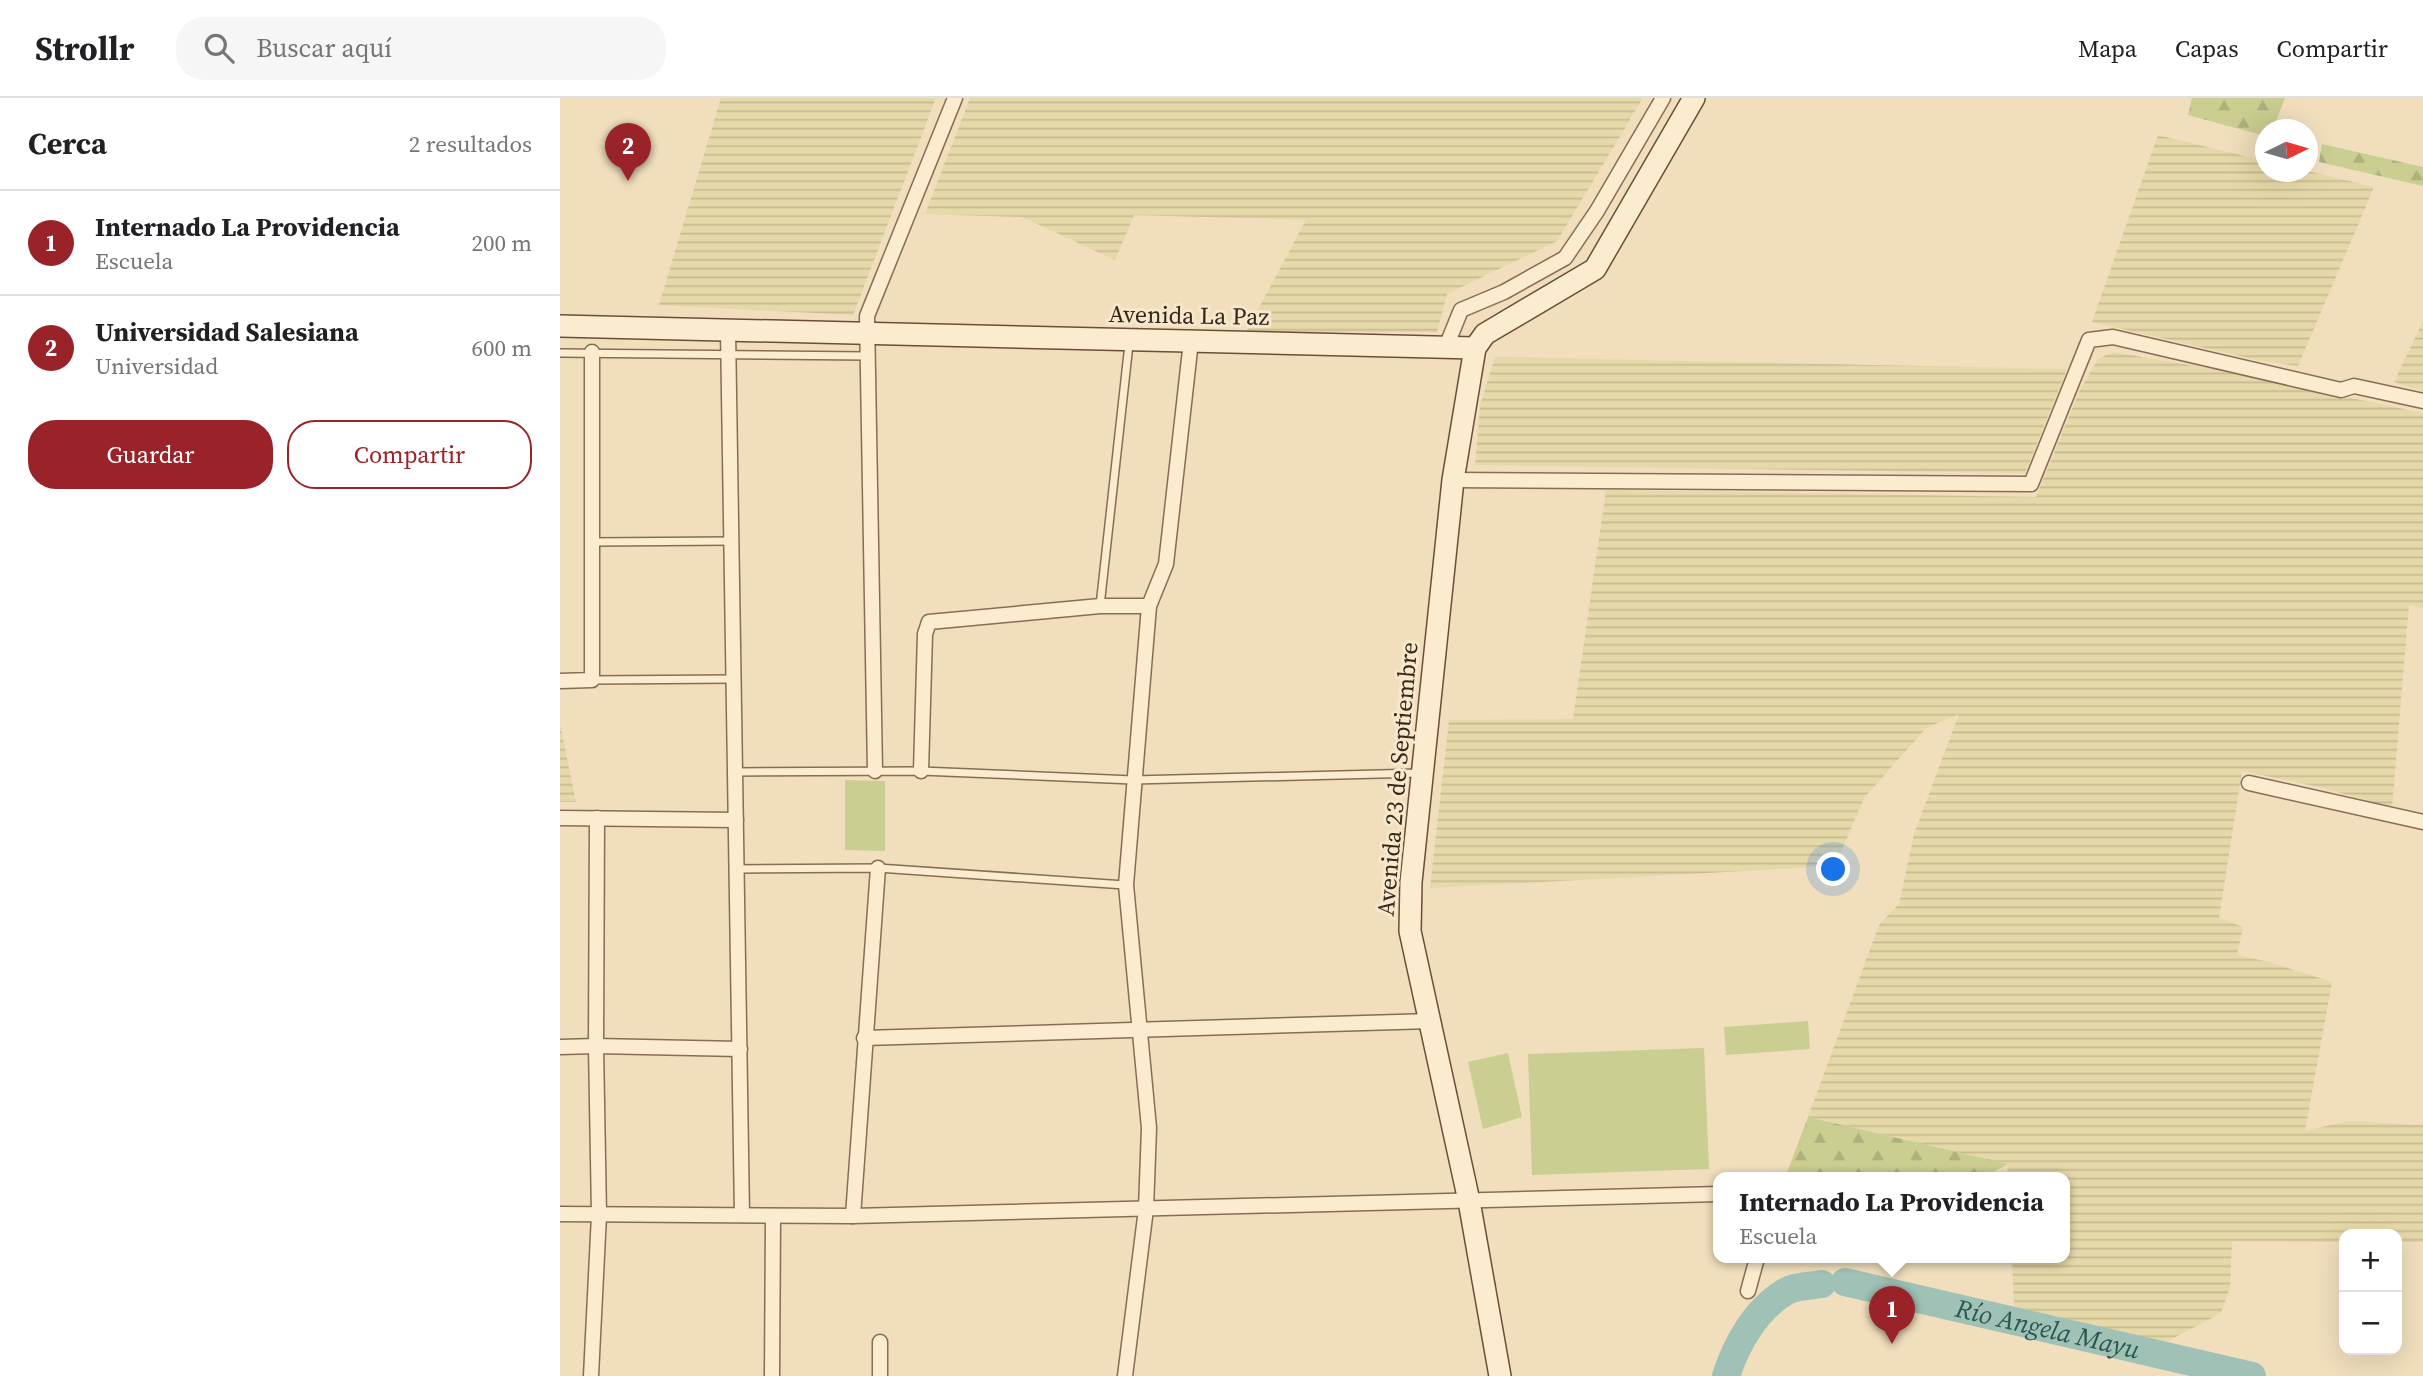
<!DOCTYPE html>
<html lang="es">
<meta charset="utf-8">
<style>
:root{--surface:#fff;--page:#f6f6f6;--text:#202124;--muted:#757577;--line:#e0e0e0;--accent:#9a2229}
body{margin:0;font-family:"Source Serif 4",serif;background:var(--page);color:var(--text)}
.controls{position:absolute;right:21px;bottom:21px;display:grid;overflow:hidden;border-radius:14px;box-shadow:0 7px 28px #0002}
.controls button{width:63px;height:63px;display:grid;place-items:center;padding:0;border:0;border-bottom:2px solid var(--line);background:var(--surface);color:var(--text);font:35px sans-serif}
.compass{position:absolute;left:1695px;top:21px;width:63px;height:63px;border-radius:50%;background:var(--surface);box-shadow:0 7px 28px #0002;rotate:85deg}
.you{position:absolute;left:1274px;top:772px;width:24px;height:24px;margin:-18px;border:5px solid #fff;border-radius:50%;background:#1a73e8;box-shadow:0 0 0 10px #1a73e833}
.badge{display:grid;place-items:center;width:46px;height:46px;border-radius:50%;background:var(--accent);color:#fff;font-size:23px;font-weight:700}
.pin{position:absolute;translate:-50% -58px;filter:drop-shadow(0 2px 4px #0008)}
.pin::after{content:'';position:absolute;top:37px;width:24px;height:21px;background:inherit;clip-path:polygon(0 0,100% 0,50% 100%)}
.popup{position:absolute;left:1153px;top:1074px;width:357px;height:91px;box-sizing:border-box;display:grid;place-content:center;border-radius:14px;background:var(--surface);filter:drop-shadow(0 2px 5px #0005);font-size:23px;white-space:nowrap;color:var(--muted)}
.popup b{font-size:26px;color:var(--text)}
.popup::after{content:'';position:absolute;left:50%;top:100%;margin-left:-14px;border:14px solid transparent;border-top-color:var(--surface)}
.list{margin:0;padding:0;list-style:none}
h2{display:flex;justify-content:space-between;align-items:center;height:91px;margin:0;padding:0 28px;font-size:30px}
h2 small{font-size:23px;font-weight:400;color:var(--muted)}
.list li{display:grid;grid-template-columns:46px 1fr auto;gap:21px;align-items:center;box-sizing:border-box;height:105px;padding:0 28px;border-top:2px solid var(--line)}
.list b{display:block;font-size:26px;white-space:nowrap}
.list p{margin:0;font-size:23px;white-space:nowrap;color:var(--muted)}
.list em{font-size:23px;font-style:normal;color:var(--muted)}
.actions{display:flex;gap:14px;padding:21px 28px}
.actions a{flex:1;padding:16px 0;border:2px solid var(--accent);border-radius:28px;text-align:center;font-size:24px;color:var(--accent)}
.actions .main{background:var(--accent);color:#fff}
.icon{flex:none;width:38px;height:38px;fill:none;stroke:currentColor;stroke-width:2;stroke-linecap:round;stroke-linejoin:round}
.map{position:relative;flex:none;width:1863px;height:1278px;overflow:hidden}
header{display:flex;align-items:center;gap:42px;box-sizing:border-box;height:98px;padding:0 35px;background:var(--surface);border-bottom:2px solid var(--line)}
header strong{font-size:33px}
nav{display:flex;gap:38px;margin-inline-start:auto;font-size:24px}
.search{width:490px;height:63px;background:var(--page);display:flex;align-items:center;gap:18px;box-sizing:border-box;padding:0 24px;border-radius:28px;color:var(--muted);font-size:26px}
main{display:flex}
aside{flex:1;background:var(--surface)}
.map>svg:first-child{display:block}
.farmland{fill:url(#farmland-rules)}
.forest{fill:url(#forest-firs)}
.garden{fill:#cace90}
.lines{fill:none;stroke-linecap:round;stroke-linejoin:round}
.river{stroke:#a0c1b5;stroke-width:28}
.lane-casing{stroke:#886d55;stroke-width:10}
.street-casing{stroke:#886d55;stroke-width:17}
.secondary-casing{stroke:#6a4e38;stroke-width:24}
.lane{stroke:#fbebcf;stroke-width:7}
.street{stroke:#fbebcf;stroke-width:14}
.secondary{stroke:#fbebcf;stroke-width:21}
.labels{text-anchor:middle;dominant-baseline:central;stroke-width:6;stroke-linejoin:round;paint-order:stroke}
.street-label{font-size:24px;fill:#36271b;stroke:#f7e8cc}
.water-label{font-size:26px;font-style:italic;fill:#295752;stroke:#f7e8cc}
</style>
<header>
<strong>Strollr</strong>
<div class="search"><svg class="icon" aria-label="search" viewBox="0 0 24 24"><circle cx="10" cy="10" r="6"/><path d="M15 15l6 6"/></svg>Buscar aquí</div>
<nav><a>Mapa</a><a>Capas</a><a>Compartir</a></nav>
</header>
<main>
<aside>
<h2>Cerca<small>2 resultados</small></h2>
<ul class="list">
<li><span class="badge">1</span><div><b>Internado La Providencia</b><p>Escuela</p></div><em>200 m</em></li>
<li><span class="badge">2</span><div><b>Universidad Salesiana</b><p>Universidad</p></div><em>600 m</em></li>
</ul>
<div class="actions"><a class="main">Guardar</a><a>Compartir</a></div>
</aside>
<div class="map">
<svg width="1863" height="1278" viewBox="0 0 1863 1278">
<defs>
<pattern id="farmland-rules" width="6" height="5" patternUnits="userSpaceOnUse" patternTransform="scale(1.75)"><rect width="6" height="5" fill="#e6d9a9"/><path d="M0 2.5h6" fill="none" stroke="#c6ba91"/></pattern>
<pattern id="forest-firs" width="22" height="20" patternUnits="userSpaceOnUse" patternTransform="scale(1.75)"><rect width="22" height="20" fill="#cace90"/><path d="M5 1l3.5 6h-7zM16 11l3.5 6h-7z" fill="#aeb17c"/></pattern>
</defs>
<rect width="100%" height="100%" fill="#f0debc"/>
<g class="farmland">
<polygon points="161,0 376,0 293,217 99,207"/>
<polygon points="410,0 1083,0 997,143 887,196 877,234 686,234 746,122 574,117 555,162 462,119 365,116"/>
<polygon points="1598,37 1705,63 1706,74 1748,73 1814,89 1738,268 1697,262 1532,224"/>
<polygon points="1863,223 1863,293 1834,284"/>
<polygon points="1553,254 1658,272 1863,315 1863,510 1849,507 1832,710 1759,689 1682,673 1659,820 1683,829 1677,857 1709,864 1772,884 1745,1033 1788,1023 1863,1027 1863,1144 1837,1144 1837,1136 1784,1136 1784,1144 1672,1143 1670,1189 1661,1215 1606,1244 1454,1209 1452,1160 1505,1160 1505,1080 1448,1080 1447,1066 1248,1019 1319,827 1339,806 1354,736 1399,616 1366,630 1304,700 1275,768 870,790 889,622 1013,621 1046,392 1476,399 1519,294 1538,261"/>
<polygon points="935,259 1315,267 1507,271 1465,375 915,367 920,308"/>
<polygon points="0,626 16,704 0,704"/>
</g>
<g class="forest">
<polygon points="1632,0 1725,0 1713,31 1706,32 1705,38 1628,17"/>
<polygon points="1762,46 1863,69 1863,88 1759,64"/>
<polygon points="1248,1019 1448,1066 1423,1080 1225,1080"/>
</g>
<g class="garden">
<polygon points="285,682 325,683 325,753 285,752"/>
<polygon points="1248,923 1250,951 1166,957 1164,929"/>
<polygon points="1144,950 1149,1071 972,1077 968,956"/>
<polygon points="948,955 962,1019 923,1031 908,964"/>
</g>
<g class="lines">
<g class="river">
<path id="s1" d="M1285,1184L1692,1278"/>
<path d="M1166,1278C1176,1247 1195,1212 1225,1194C1234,1188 1251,1188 1262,1186"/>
</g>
<defs>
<g id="lane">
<polyline points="0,255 307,258"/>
<polyline points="33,444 172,443"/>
<polyline points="540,508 569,246"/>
<polyline points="32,582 174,581"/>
<polyline points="175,674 361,673 573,682 860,675"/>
<polyline points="177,771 318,770 565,787"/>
</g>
<g id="street">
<polyline points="168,232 182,1117"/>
<polyline points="886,249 901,212 944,194 1005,160 1037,113 1103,0"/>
<polyline points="893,382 1471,386 1529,242 1553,239 1781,292 1794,288 1863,303"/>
<polyline points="0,583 32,582 32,254"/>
<polyline points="315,673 307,218 395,0"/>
<polyline points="361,673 365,536 369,524 540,508 589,508"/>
<polyline points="1689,685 1863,724"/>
<polyline points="0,720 176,722"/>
<polyline points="304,940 871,923"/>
<polyline points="0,949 36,948 180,951"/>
<polyline points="0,1116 293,1118 1159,1096"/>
<polyline points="293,1118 318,770"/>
<polyline points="1188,1193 1197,1160"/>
<polyline points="31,1278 39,1117 36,948 37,720"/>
<polyline points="212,1278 213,1119"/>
<polyline points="320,1278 320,1244"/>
<polyline points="565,1278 586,1111 589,1030 566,787 589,508 606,466 631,243"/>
</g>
<g id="secondary">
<polyline points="0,228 915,250"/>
<polyline points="940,1278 909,1103 850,833 851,784 893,382 915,250 925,236 1035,171 1134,0"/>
</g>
</defs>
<use href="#lane" class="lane-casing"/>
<use href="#street" class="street-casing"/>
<use href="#secondary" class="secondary-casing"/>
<use href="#lane" class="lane"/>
<use href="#street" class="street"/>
<use href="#secondary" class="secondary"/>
</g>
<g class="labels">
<g class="street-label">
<text transform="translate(629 217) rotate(1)">Avenida La Paz</text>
<text transform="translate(837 681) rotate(-85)">Avenida 23 de Septiembre</text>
</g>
<g class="water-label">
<text stroke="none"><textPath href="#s1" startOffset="208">Río Angela Mayu</textPath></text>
</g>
</g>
</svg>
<div class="controls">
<button>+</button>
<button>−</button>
</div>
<svg class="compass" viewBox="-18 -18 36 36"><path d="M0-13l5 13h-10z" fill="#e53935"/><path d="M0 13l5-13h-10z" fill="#757577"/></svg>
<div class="you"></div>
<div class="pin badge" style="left:1332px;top:1246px">1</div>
<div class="popup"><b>Internado La Providencia</b>Escuela</div>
<div class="pin badge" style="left:68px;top:83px">2</div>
</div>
</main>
